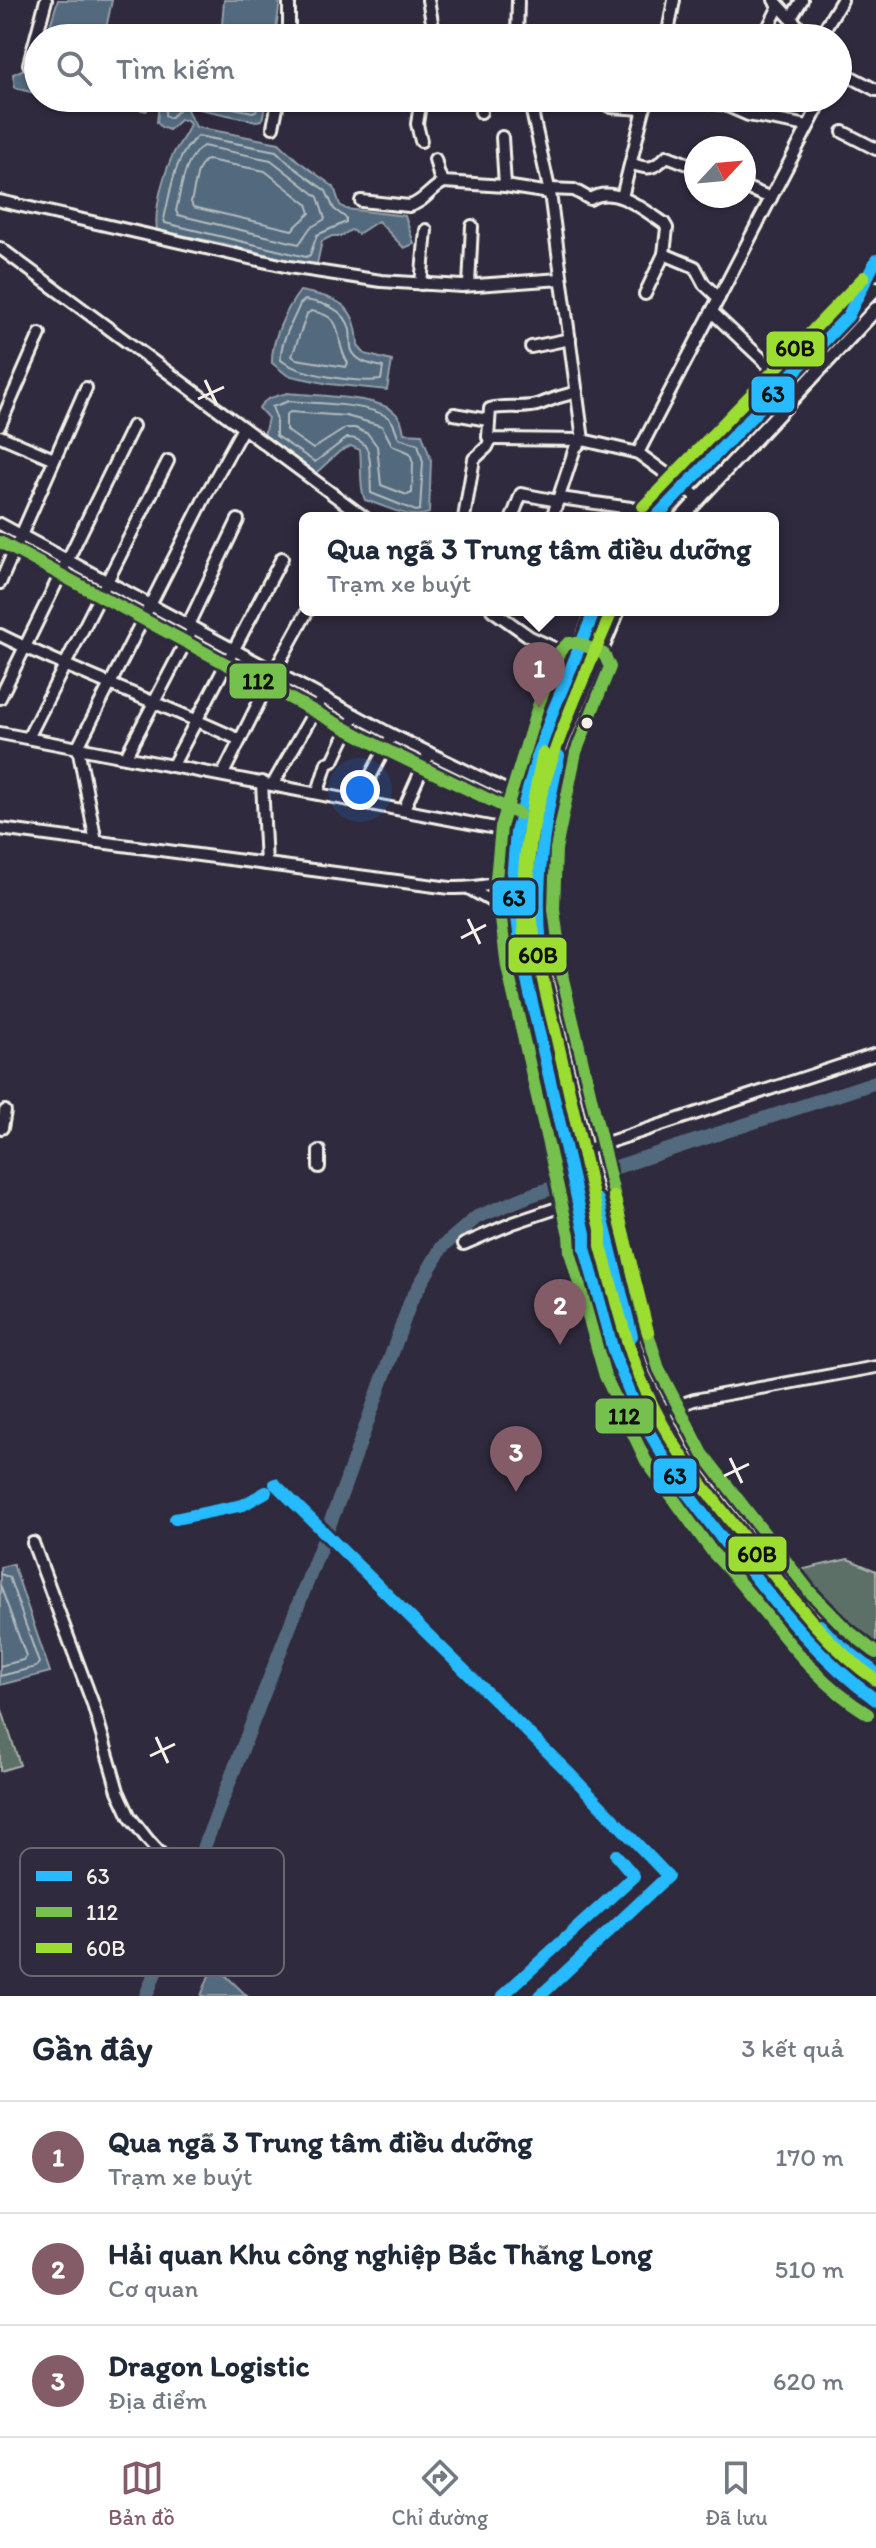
<!DOCTYPE html>
<html lang="vi">
<meta charset="utf-8">
<style>
:root{--surface:#fff;--page:#f6f6f7;--text:#1f2937;--muted:#747a83;--line:#e0e1e3;--accent:#845c67}
body{margin:0;font-family:Itim,sans-serif;background:var(--page);color:var(--text)}
.compass{position:absolute;left:684px;top:136px;width:72px;height:72px;border-radius:50%;background:var(--surface);box-shadow:0 2px 6px #0004;rotate:64deg}
.you{position:absolute;left:360px;top:790px;width:28px;height:28px;margin:-20px;border:6px solid #fff;border-radius:50%;background:#1a73e8;box-shadow:0 0 0 12px #1a73e833}
.badge{display:grid;place-items:center;width:52px;height:52px;border-radius:50%;background:var(--accent);color:#fff;font-size:26px;font-weight:700}
.pin{position:absolute;translate:-50% -66px;filter:drop-shadow(0 2px 4px #0008)}
.pin::after{content:'';position:absolute;top:42px;width:28px;height:24px;background:inherit;clip-path:polygon(0 0,100% 0,50% 100%)}
.popup{position:absolute;left:299px;top:512px;width:480px;height:104px;box-sizing:border-box;display:grid;place-content:center;border-radius:12px;background:var(--surface);filter:drop-shadow(0 2px 6px #0005);font-size:26px;white-space:nowrap;color:var(--muted)}
.popup b{font-size:30px;color:var(--text)}
.popup::after{content:'';position:absolute;left:50%;top:100%;margin-left:-16px;border:16px solid transparent;border-top-color:var(--surface)}
.list{margin:0;padding:0;list-style:none}
h2{display:flex;justify-content:space-between;align-items:center;height:104px;margin:0;padding:0 32px;font-size:34px}
h2 small{font-size:26px;font-weight:400;color:var(--muted)}
.list li{display:grid;grid-template-columns:52px 1fr auto;gap:24px;align-items:center;box-sizing:border-box;height:112px;padding:0 32px;border-top:2px solid var(--line)}
.list b{display:block;font-size:30px;white-space:nowrap}
.list p{margin:0;font-size:26px;white-space:nowrap;color:var(--muted)}
.list em{font-size:26px;font-style:normal;color:var(--muted)}
.icon{flex:none;width:44px;height:44px;fill:none;stroke:currentColor;stroke-width:2;stroke-linecap:round;stroke-linejoin:round}
.map{position:relative;flex:none;width:876px;height:1996px;overflow:hidden}
.search{position:absolute;background:var(--surface);box-shadow:0 2px 6px #0004;left:24px;right:24px;top:24px;height:88px;display:flex;align-items:center;gap:20px;box-sizing:border-box;padding:0 28px;border-radius:44px;color:var(--muted);font-size:30px}
.sheet{height:440px;background:var(--surface)}
nav{display:flex;justify-content:space-around;align-items:center;box-sizing:border-box;height:112px;border-top:2px solid var(--line);background:var(--surface);font-size:22px;color:var(--muted)}
nav a{display:grid;justify-items:center;gap:4px}
nav .on{color:var(--accent)}
.map>svg:first-child{display:block}
.green{fill:#5b6f68;stroke:#a8b0a8;stroke-width:2}
.water{fill:#52697d;stroke:#939fa8;stroke-width:2}
.lines{fill:none;stroke-linecap:round;stroke-linejoin:round}
.shore{stroke:#b3bbbd;stroke-width:2}
.river{stroke:#52697d;stroke-width:14}
.minor-casing{stroke:#f4f1e8;stroke-width:16}
.major-casing{stroke:#f4f1e8;stroke-width:18}
.minor{stroke:#2f2a3d;stroke-width:10}
.major{stroke:#2f2a3d;stroke-width:12}
.bus-1-casing{stroke:#2f2a3d;stroke-width:18}
.bus-2-casing{stroke:#2f2a3d;stroke-width:18}
.bus-3-casing{stroke:#2f2a3d;stroke-width:18}
.bus-1{stroke:#27baff;stroke-width:12}
.bus-2{stroke:#76c04d;stroke-width:12}
.bus-3{stroke:#9cdd31;stroke-width:12}
.ticks{fill:none;stroke:#f4f1e8;stroke-width:3}
.bus-dot{fill:#f4f1e8;stroke:#2f2a3d;stroke-width:3}
.key{fill:#2f2a3d;stroke:#6a6670;stroke-width:2}
.key-label{font-size:22px;fill:#f4f1e8}
.line-badge{stroke:#2f2a3d;stroke-width:3}
.pale-badge-label{font-size:22px;text-anchor:middle;font-weight:bold;fill:#111}
</style>
<div class="map">
<svg width="876" height="1996" viewBox="0 0 876 1996">
<rect width="100%" height="100%" fill="#2f2a3d"/>
<filter id="ink" filterUnits="userSpaceOnUse"><feTurbulence type="fractalNoise" baseFrequency=".0125" numOctaves="2"/><feDisplacementMap in="SourceGraphic" scale="16" xChannelSelector="R" yChannelSelector="G"/><feConvolveMatrix kernelMatrix="1 2 1 2 8 2 1 2 1" color-interpolation-filters="sRGB"/></filter>
<g filter="url(#ink)">
<g class="green">
<polygon points="848,1559 876,1571 876,1649 864,1641 800,1570"/>
<polygon points="0,1704 20,1765 0,1771"/>
</g>
<g class="water">
<polygon points="58,0 112,0 104,38 46,38"/>
<polygon points="224,0 280,0 275,38 221,38"/>
<polygon points="38,68 38,94 15,88 13,74 24,69"/>
<path d="M91,98H267L262,120L256,121L190,107L187,110L196,127L279,143L297,160L334,187L340,205L346,209L405,216L414,244L404,248L378,221L358,234L351,230L341,236H332L322,241L316,268L239,247L157,230C154,210 163,178 171,159C176,146 186,137 190,124L187,120H180L169,130L161,127L157,122L159,104L155,102L146,111L112,102L99,104Z"/>
<path d="M300,291C338,298 357,304 358,346L365,354L392,361L387,390L329,384L287,375L272,363C271,341 286,309 300,291Z"/>
<path d="M288,393C313,396 374,396 393,411C401,417 402,423 404,433L422,434L431,460L429,513C410,521 384,505 365,500C359,488 362,465 360,450L351,446L340,451L316,473L264,435L268,418L259,408C265,397 277,396 288,393Z"/>
<polygon points="13,1564 50,1672 0,1685 0,1567"/>
<polygon points="212,1968 218,1968 247,1996 201,1996"/>
</g>
<g class="lines">
<g class="shore">
<path d="M164,98L166,104L165,115L169,118C180,113 179,104 188,99L253,112L257,110L259,98"/>
<path d="M198,136L276,151L292,166L326,191L334,209L346,218V222L317,235L310,255L306,257L165,223L164,219C171,190 174,155 198,136Z"/>
<path d="M203,146L271,160L318,197L325,219L310,228L299,244L178,215L176,211C181,190 184,158 203,146Z"/>
<polygon points="208,160 265,171 307,204 310,213 292,230 193,207 191,202 198,171 204,161"/>
<path d="M305,300C323,303 345,308 350,330C352,342 347,350 359,359C365,364 375,365 383,367L381,380C359,383 299,375 281,360C279,343 294,320 300,304Z"/>
<path d="M311,311C349,317 332,340 348,363L346,367L296,359L292,356L307,314Z"/>
<path d="M289,401C315,404 363,403 386,416C395,421 395,431 399,438L418,444L423,462L420,510L416,511L371,493C369,472 377,438 347,438L315,462L276,436V417L272,407Z"/>
<polygon points="290,412 346,416 382,426 392,445 410,453 413,463 412,493 407,495 381,485 377,446 368,434 355,428 346,428 313,449 286,430 286,415"/>
<polyline points="0,1574 9,1577 39,1663 36,1667 0,1676"/>
<polyline points="0,1585 26,1656 23,1660 0,1666"/>
</g>
<polyline class="river" points="146,1996 344,1487 411,1300 442,1247 477,1217 531,1195 876,1082"/>
<defs>
<g id="minor">
<polyline points="428,0 435,38"/>
<polyline points="774,0 809,38"/>
<polyline points="791,18 802,0"/>
<polyline points="289,38 289,0"/>
<polyline points="438,38 517,33"/>
<polyline points="517,38 518,0"/>
<polyline points="667,38 674,0"/>
<polyline points="763,38 779,6"/>
<polyline points="819,38 842,0"/>
<polyline points="29,64 46,0"/>
<polyline points="838,70 876,90"/>
<polyline points="421,98 417,124 421,141"/>
<polyline points="479,98 481,112"/>
<polyline points="529,98 550,193 583,440 575,448 552,518"/>
<polyline points="595,98 611,107 644,109"/>
<polyline points="686,98 725,105 748,115 808,126"/>
<polyline points="273,127 279,98"/>
<polyline points="843,132 876,149"/>
<polyline points="502,137 505,186"/>
<polyline points="435,159 439,175 444,182 505,186 550,193"/>
<path d="M631,163C649,171 655,168 667,156L696,167"/>
<polyline points="744,187 771,198"/>
<path d="M549,189L574,190L590,199C614,184 644,210 664,223L667,228L664,254L695,267L704,284L719,298"/>
<polyline points="622,197 644,109 650,98"/>
<polyline points="0,201 289,267 381,281 462,286 561,279"/>
<path d="M361,201L409,206C423,203 431,188 444,182"/>
<polyline points="0,248 365,518"/>
<polyline points="421,284 426,230"/>
<polyline points="469,285 472,226"/>
<polyline points="645,294 664,254"/>
<polyline points="852,309 876,260"/>
<polyline points="712,312 785,381"/>
<polyline points="531,347 570,339"/>
<path d="M577,392C564,395 552,399 540,404C525,410 506,404 490,409L488,437L491,439L583,440L638,453L699,498"/>
<polyline points="454,414 488,420"/>
<polyline points="0,425 40,334"/>
<polyline points="0,436 54,459"/>
<polyline points="638,453 823,98"/>
<polyline points="560,498 659,512"/>
<polyline points="464,518 474,459 487,447 491,439"/>
<polyline points="512,518 521,494 558,501"/>
<polyline points="0,524 392,735 526,800"/>
<polyline points="0,583 86,388"/>
<polyline points="492,610 530,637 594,666"/>
<polyline points="188,625 238,520"/>
<path d="M0,635C78,674 161,703 240,740"/>
<polyline points="0,698 133,426"/>
<polyline points="0,733 516,832"/>
<polyline points="28,738 168,461"/>
<polyline points="126,756 193,628"/>
<polyline points="173,765 282,558"/>
<polyline points="223,774 274,672 308,610"/>
<polyline points="262,782 266,864"/>
<polyline points="273,784 322,698"/>
<polyline points="318,792 327,763 333,761 355,715"/>
<polyline points="358,800 392,735"/>
<polyline points="404,809 429,753"/>
<path d="M0,829L450,888C481,889 509,881 538,871"/>
<polyline points="96,842 78,747 206,495 243,428"/>
<polyline points="470,889 500,906 518,927"/>
<polyline points="2,1128 5,1111"/>
<polyline points="567,1156 876,1054"/>
<polyline points="319,1167 319,1151"/>
<polyline points="464,1244 513,1223 578,1201"/>
<polyline points="661,1412 694,1400 876,1367"/>
<polyline points="33,1543 93,1704 118,1791 130,1817 148,1840 199,1896"/>
</g>
<g id="major">
<polyline points="655,518 876,288"/>
<polyline points="681,518 876,309"/>
<path d="M595,610L553,711L537,758L516,832L512,880L523,963L585,1233V1248L614,1354L639,1415L678,1481L726,1544L737,1554C779,1607 818,1663 876,1700"/>
<polyline points="618,610 561,747 540,847 538,871 540,939 547,982 590,1167 629,1324 644,1375 689,1463 798,1602 834,1640 876,1673"/>
</g>
</defs>
<use href="#minor" class="minor-casing"/>
<use href="#major" class="major-casing"/>
<use href="#minor" class="minor"/>
<use href="#major" class="major"/>
<defs>
<g id="bus-1">
<polyline points="655,518 848,316 876,260"/>
<path d="M595,610L553,711L537,758L516,832L512,880L523,963L585,1233V1248L614,1354L639,1415L678,1481L726,1544L737,1554C779,1608 820,1660 876,1700"/>
<path d="M541,946C534,881 545,820 559,756"/>
<polyline points="598,1200 632,1336"/>
<polyline points="275,1484 568,1772 668,1876 540,1996"/>
<polyline points="175,1519 243,1505 266,1492"/>
<polyline points="820,1625 834,1640 876,1673"/>
<polyline points="502,1996 634,1876 616,1855"/>
</g>
<g id="bus-2">
<polyline points="0,542 384,749 519,814"/>
<path d="M868,1714C801,1673 766,1607 713,1553L646,1461L605,1376L570,1252L569,1235L507,967L496,879L501,827L538,706L560,651L568,643H578L604,654L610,667L576,752L556,849L554,909L563,979L644,1320L659,1369L703,1454L810,1592L845,1628L876,1653"/>
</g>
<g id="bus-3">
<polyline points="643,507 864,277"/>
<path d="M610,616C580,687 546,759 532,834C520,899 542,976 557,1039C571,1102 586,1166 601,1229V1246C616,1300 628,1357 654,1408C682,1465 724,1512 763,1561C797,1605 831,1649 876,1680"/>
<path d="M525,948C518,881 529,818 543,753"/>
<polyline points="614,1196 648,1332"/>
</g>
</defs>
<use href="#bus-1" class="bus-1-casing"/>
<use href="#bus-2" class="bus-2-casing"/>
<use href="#bus-3" class="bus-3-casing"/>
<use href="#bus-1" class="bus-1"/>
<use href="#bus-2" class="bus-2"/>
<use href="#bus-3" class="bus-3"/>
</g>
</g>
<path class="ticks" d="M205,380L217,405M198,399L224,387M468,919L480,944M461,938L486,925M730,1458L742,1483M724,1476L749,1464M156,1737L168,1763M150,1756L175,1744"/>
<circle class="bus-dot" cx="587" cy="723" r="7"/>
<rect x="20" y="1848" width="264" height="128" rx="12" class="key"/>
<rect x="36" y="1871" width="36" height="10" fill="#27baff"/>
<rect x="36" y="1907" width="36" height="10" fill="#76c04d"/>
<rect x="36" y="1943" width="36" height="10" fill="#9cdd31"/>
<g class="key-label">
<text x="86" y="1884">63</text>
<text x="86" y="1920">112</text>
<text x="86" y="1956">60B</text>
</g>
<g class="line-badge">
<rect x="765" y="330" width="61" height="38" rx="8" fill="#9cdd31"/>
<rect x="750" y="375" width="46" height="39" rx="8" fill="#27baff"/>
<rect x="228" y="662" width="60" height="38" rx="8" fill="#76c04d"/>
<rect x="491" y="879" width="46" height="38" rx="8" fill="#27baff"/>
<rect x="507" y="936" width="61" height="38" rx="8" fill="#9cdd31"/>
<rect x="594" y="1397" width="61" height="38" rx="8" fill="#76c04d"/>
<rect x="652" y="1457" width="46" height="38" rx="8" fill="#27baff"/>
<rect x="727" y="1535" width="61" height="38" rx="8" fill="#9cdd31"/>
</g>
<g class="pale-badge-label">
<text x="795" y="356">60B</text>
<text x="773" y="402">63</text>
<text x="258" y="689">112</text>
<text x="514" y="906">63</text>
<text x="538" y="963">60B</text>
<text x="624" y="1424">112</text>
<text x="675" y="1484">63</text>
<text x="757" y="1562">60B</text>
</g>
</svg>
<svg class="compass" viewBox="-18 -18 36 36"><path d="M0-13l5 13h-10z" fill="#e53935"/><path d="M0 13l5-13h-10z" fill="#747a83"/></svg>
<div class="you"></div>
<div class="pin badge" style="left:539px;top:708px">1</div>
<div class="popup"><b>Qua ngã 3 Trung tâm điều dưỡng</b>Trạm xe buýt</div>
<div class="pin badge" style="left:560px;top:1345px">2</div>
<div class="pin badge" style="left:516px;top:1492px">3</div>
<div class="search"><svg class="icon" aria-label="search" viewBox="0 0 24 24"><circle cx="10" cy="10" r="6"/><path d="M15 15l6 6"/></svg>Tìm kiếm</div>
</div>
<section class="sheet">
<h2>Gần đây<small>3 kết quả</small></h2>
<ul class="list">
<li><span class="badge">1</span><div><b>Qua ngã 3 Trung tâm điều dưỡng</b><p>Trạm xe buýt</p></div><em>170 m</em></li>
<li><span class="badge">2</span><div><b>Hải quan Khu công nghiệp Bắc Thăng Long</b><p>Cơ quan</p></div><em>510 m</em></li>
<li><span class="badge">3</span><div><b>Dragon Logistic</b><p>Địa điểm</p></div><em>620 m</em></li>
</ul>
</section>
<nav>
<a class="on"><svg class="icon" aria-label="map" viewBox="0 0 24 24"><path d="M3 6l6-2 6 2 6-2v14l-6 2-6-2-6 2zM9 4v14M15 6v14"/></svg>Bản đồ</a>
<a><svg class="icon" aria-label="directions" viewBox="0 0 24 24"><path d="M12 3l9 9-9 9-9-9zM9 14v-3h6M13 9l2 2-2 2"/></svg>Chỉ đường</a>
<a><svg class="icon" aria-label="saved" viewBox="0 0 24 24"><path d="M7 4h10v16l-5-4-5 4z"/></svg>Đã lưu</a>
</nav>
